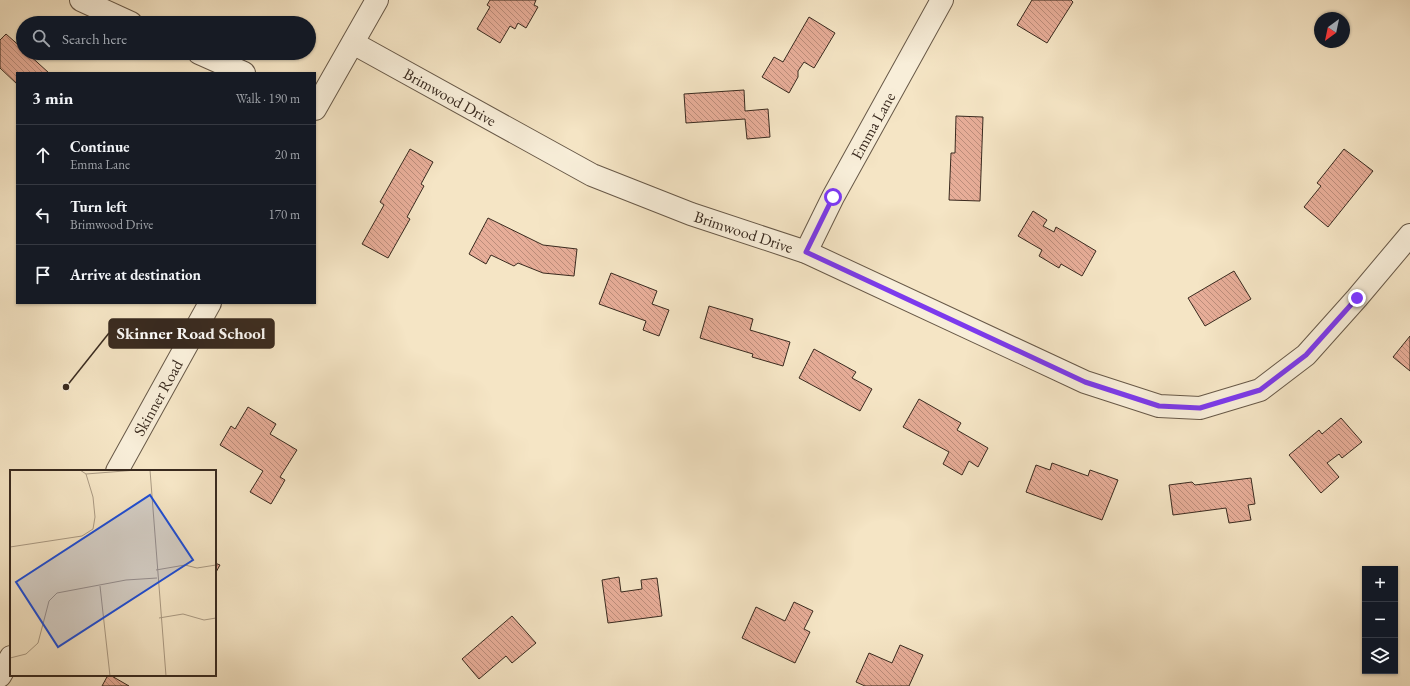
<!DOCTYPE html>
<meta charset="utf-8">
<style>
:root{--surface:#171b24;--page:#20242c;--text:#f1f3f6;--muted:#9ea1a6;--line:#363941}
body{margin:0;font-family:"EB Garamond",serif;background:var(--page);color:var(--text)}
.controls{position:absolute;right:12px;bottom:12px;display:grid;overflow:hidden;border-radius:0px;box-shadow:0 1px 3px #0004}
.controls button{width:36px;height:36px;display:grid;place-items:center;padding:0;border:0;border-bottom:1px solid var(--line);background:var(--surface);color:var(--text);font:20px sans-serif}
.compass{position:absolute;left:1314px;top:12px;width:36px;height:36px;border-radius:50%;background:var(--surface);box-shadow:0 1px 3px #0004;rotate:213deg}
.stop{position:absolute;width:12px;height:12px;margin:-9px;border:3px solid #7c3aed;border-radius:50%;background:#fff}
.stop.end{background:#7c3aed;border-color:#fff;box-shadow:0 1px 4px #0008}
.list{margin:0;padding:0;list-style:none}
h2{display:flex;justify-content:space-between;align-items:center;height:52px;margin:0;padding:0 16px;font-size:17px}
h2 small{font-size:13px;font-weight:400;color:var(--muted)}
.list li{display:grid;grid-template-columns:26px 1fr auto;gap:12px;align-items:center;box-sizing:border-box;height:60px;padding:0 16px;border-top:1px solid var(--line)}
.list b{display:block;font-size:15px;white-space:nowrap}
.list p{margin:0;font-size:13px;white-space:nowrap;color:var(--muted)}
.list em{font-size:13px;font-style:normal;color:var(--muted)}
.icon{flex:none;width:22px;height:22px;fill:none;stroke:currentColor;stroke-width:2;stroke-linecap:round;stroke-linejoin:round}
.map{position:relative;flex:none;width:1410px;height:686px;overflow:hidden}
.search{position:absolute;background:var(--surface);box-shadow:0 1px 3px #0004;left:16px;top:16px;width:300px;height:44px;display:flex;align-items:center;gap:10px;box-sizing:border-box;padding:0 14px;border-radius:22px;color:var(--muted);font-size:15px}
.panel{position:absolute;background:var(--surface);box-shadow:0 1px 3px #0004;left:16px;top:72px;width:300px;height:232px;border-radius:0px}
.map>svg:first-child{display:block}
.building{fill:url(#building-back-hatch);stroke:#392a1f}
.lines{fill:none;stroke-linecap:round;stroke-linejoin:round}
.minor-casing{stroke:#685948;stroke-width:24}
.tertiary-casing{stroke:#685948;stroke-width:24}
.minor{stroke:#f8eed9;stroke-width:22}
.tertiary{stroke:#f8eed9;stroke-width:22}
.route{stroke:#7c3aed;stroke-width:5}
.labels{text-anchor:middle;dominant-baseline:central;stroke-width:3;stroke-linejoin:round;paint-order:stroke}
.street-label{font-size:16px;fill:#392a1f;stroke:#f8eed9}
.inset-road{fill:none;stroke:#aa9a83;stroke-width:1}
.view{fill:#1d4ed8;fill-opacity:0.15;stroke:#1d4ed8;stroke-width:2}
.inset-edge{fill:none;stroke:#392a1f;stroke-width:2}
.leader{fill:none;stroke:#392a1f;stroke-width:1.5}
.callout-dot{fill:#392a1f;stroke:#f8eed9;stroke-width:1.5}
.callout{fill:#392a1f;stroke:#392a1f;stroke-width:1.5}
.callout-label{font-size:17px;text-anchor:middle;font-weight:bold;fill:#fff}
</style>
<div class="map">
<svg width="1410" height="686" viewBox="0 0 1410 686">
<defs>
<pattern id="building-back-hatch" width="6" height="6" patternUnits="userSpaceOnUse"><rect width="6" height="6" fill="#e7ad98"/><path d="M-1 5l2 2M0 0l6 6M5-1l2 2" fill="none" stroke="#bc8d7b"/></pattern>
</defs>
<rect width="100%" height="100%" fill="#f5e5c5"/>
<filter id="stains"><feTurbulence type="fractalNoise" baseFrequency=".005" numOctaves="4"/><feColorMatrix values="0 0 0 0 .2 0 0 0 0 .09 0 0 0 0 .02 0 0 0 .5 -.17"/></filter>
<radialGradient id="worn" r=".72"><stop offset=".6" stop-color="#630" stop-opacity="0"/><stop offset="1" stop-color="#630" stop-opacity=".3"/></radialGradient>
<g class="building">
<polygon points="490,0 536,0 534,5 538,7 526,28 518,23 515,29 510,26 500,43 477,29 490,7 487,5"/>
<polygon points="1032,0 1071,0 1073,2 1047,43 1017,25"/>
<polygon points="809,17 835,33 814,68 804,62 798,71 798,77 789,93 762,77 774,57 783,62"/>
<polygon points="6,34 23,49 23,53 27,53 49,73 17,73 17,84 0,68 0,40"/>
<polygon points="744,90 745,111 768,109 770,137 747,139 745,119 686,123 684,94"/>
<polygon points="956,116 983,117 980,201 949,200 951,153 955,153"/>
<polygon points="410,149 433,162 421,184 424,186 407,217 410,219 388,258 362,244 384,205 380,202"/>
<polygon points="1344,149 1373,171 1328,227 1304,207 1321,186 1317,183"/>
<polygon points="1033,211 1047,220 1043,226 1054,232 1056,227 1096,251 1082,276 1061,264 1059,268 1039,256 1042,250 1018,236"/>
<polygon points="488,218 543,245 577,249 574,276 543,273 518,263 514,266 491,255 486,264 469,254"/>
<polygon points="1234,271 1251,299 1205,326 1188,298"/>
<polygon points="611,273 657,291 652,304 669,310 659,336 643,330 646,321 599,304"/>
<polygon points="709,306 753,319 750,330 790,342 783,366 752,357 753,354 700,338"/>
<polygon points="1410,336 1410,371 1393,357"/>
<polygon points="814,349 856,372 852,378 872,389 860,411 799,378"/>
<polygon points="919,399 961,423 957,430 988,448 978,467 969,461 962,475 943,464 949,452 903,427"/>
<polygon points="248,407 276,424 270,434 297,450 280,477 285,480 271,504 250,492 263,471 220,445 231,426 235,429"/>
<polygon points="1341,418 1362,442 1342,458 1339,454 1327,463 1339,477 1321,493 1289,455 1319,430 1322,434"/>
<polygon points="1052,463 1088,476 1090,470 1118,480 1102,520 1026,492 1036,465 1050,470"/>
<polygon points="1251,478 1255,504 1248,505 1251,520 1229,523 1226,508 1173,515 1169,485 1192,482 1195,485"/>
<polygon points="215,563 220,565 215,574"/>
<polygon points="619,577 621,592 642,589 641,580 657,578 662,616 608,623 602,580"/>
<polygon points="794,602 813,611 804,629 810,632 795,663 742,638 756,607 785,621"/>
<polygon points="512,616 536,643 512,663 506,656 479,679 462,659"/>
<polygon points="900,645 923,655 909,686 865,686 856,682 869,653 892,663"/>
<polygon points="108,675 110,675 129,686 102,686"/>
</g>
<g class="lines">
<defs>
<g id="minor">
<polyline points="81,0 131,23"/>
<path id="s1" d="M353,43L592,175L691,214L806,252L1085,382L1159,406L1200,408L1260,390L1306,355L1357,298L1410,235"/>
<polyline points="199,53 244,73"/>
<path id="s2" d="M806,252L833,197L942,0"/>
</g>
<g id="tertiary">
<polyline points="315,109 377,0"/>
<path id="s3" d="M117,471L210,303"/>
<polyline points="0,676 11,657"/>
</g>
</defs>
<use href="#minor" class="minor-casing"/>
<use href="#tertiary" class="tertiary-casing"/>
<use href="#minor" class="minor"/>
<use href="#tertiary" class="tertiary"/>
</g>
<g class="lines">
<polyline class="route" points="833,197 806,252 1085,382 1159,406 1200,408 1260,390 1306,355 1357,298"/>
</g>
<g class="labels">
<g class="street-label">
<text stroke="none"><textPath href="#s1" startOffset="111">Brimwood Drive</textPath></text>
<text stroke="none"><textPath href="#s2" startOffset="143">Emma Lane</textPath></text>
<text stroke="none"><textPath href="#s1" startOffset="435">Brimwood Drive</textPath></text>
<text stroke="none"><textPath href="#s3" startOffset="84">Skinner Road</textPath></text>
</g>
</g>
<g transform="translate(10 470)">
<rect width="206" height="206" fill="#f5e5c5"/>
<path class="inset-road" d="M140,0L156,206M76,4L127,0M0,77L72,66L83,59L85,47L83,27L76,4L70,0M146,100L175,95L187,98L206,95M90,116L100,206M149,148L173,144L194,150L206,148M0,188L16,184L28,173L39,131L47,123L116,110L147,108"/>
<path class="view" d="M140,25L183,90L48,177L6,112Z"/>
<rect width="206" height="206" class="inset-edge"/>
</g>
<path class="leader" d="M66 387L109 333"/>
<circle class="callout-dot" cx="66" cy="387" r="4"/>
<rect class="callout" x="109" y="319" width="165" height="29" rx="4"/>
<g class="callout-label">
<text x="191" y="339">Skinner Road School</text>
</g>
<rect width="100%" height="100%" filter="url(#stains)"/>
<rect width="100%" height="100%" fill="url(#worn)"/>
</svg>
<div class="controls">
<button>+</button>
<button>−</button>
<button><svg class="icon" aria-label="layers" viewBox="0 0 24 24"><path d="M12 4l9 5-9 5-9-5zM3 14l9 5 9-5"/></svg></button>
</div>
<svg class="compass" viewBox="-18 -18 36 36"><path d="M0-13l5 13h-10z" fill="#e53935"/><path d="M0 13l5-13h-10z" fill="#9ea1a6"/></svg>
<div class="stop" style="left:833px;top:197px"></div>
<div class="stop end" style="left:1357px;top:298px"></div>
<div class="search"><svg class="icon" aria-label="search" viewBox="0 0 24 24"><circle cx="10" cy="10" r="6"/><path d="M15 15l6 6"/></svg>Search here</div>
<section class="panel">
<h2>3 min<small>Walk · 190 m</small></h2>
<ul class="list">
<li><svg class="icon" aria-label="ahead" viewBox="0 0 24 24"><path d="M12 20V5M6 11l6-6 6 6"/></svg><div><b>Continue</b><p>Emma Lane</p></div><em>20 m</em></li>
<li><svg class="icon" aria-label="left" viewBox="0 0 24 24"><path d="M17 20v-9H6M10 6l-5 5 5 5"/></svg><div><b>Turn left</b><p>Brimwood Drive</p></div><em>170 m</em></li>
<li><svg class="icon" aria-label="arrive" viewBox="0 0 24 24"><path d="M6 21V4h12l-3 4 3 4H6"/></svg><div><b>Arrive at destination</b></div></li>
</ul>
</section>
</div>
